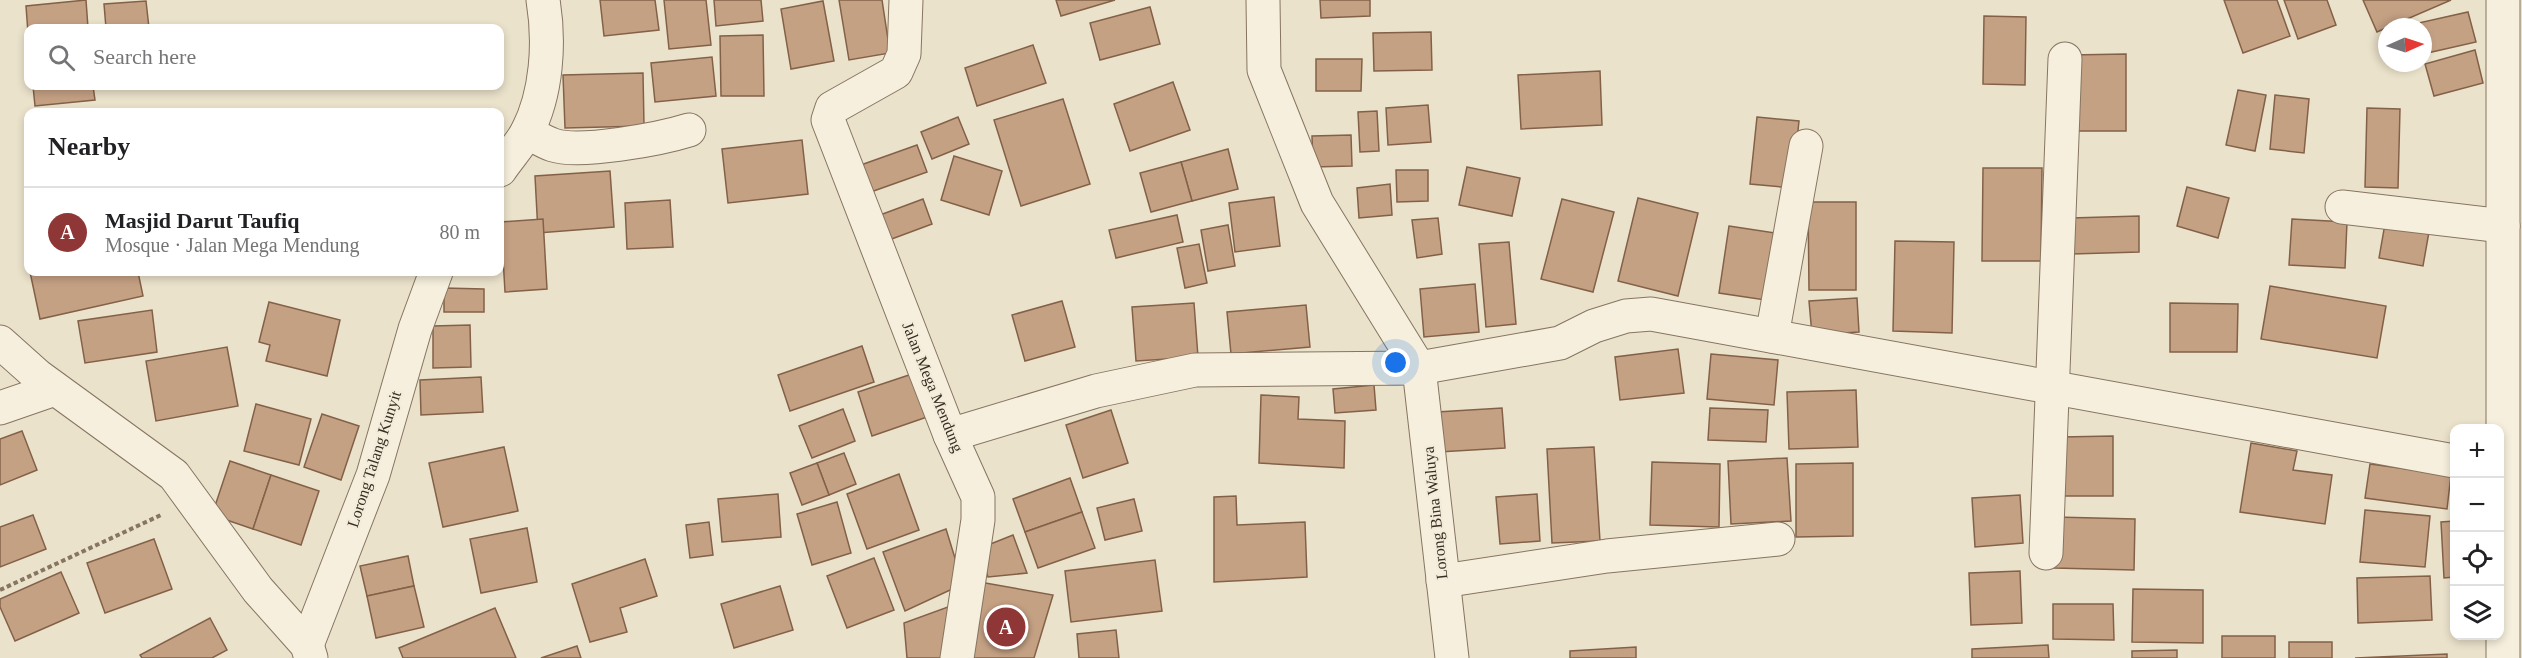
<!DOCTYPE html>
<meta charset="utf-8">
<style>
:root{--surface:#fff;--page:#f2f2f2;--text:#202124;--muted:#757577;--line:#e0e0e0;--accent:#8f3736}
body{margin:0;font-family:"Times New Roman",serif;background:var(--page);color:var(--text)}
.controls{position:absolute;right:18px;bottom:18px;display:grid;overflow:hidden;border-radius:12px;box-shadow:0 3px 9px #0003}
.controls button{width:54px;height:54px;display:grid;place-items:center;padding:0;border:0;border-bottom:2px solid var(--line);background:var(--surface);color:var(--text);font:30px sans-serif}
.compass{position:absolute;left:2378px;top:18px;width:54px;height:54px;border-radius:50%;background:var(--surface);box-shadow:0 3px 9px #0003;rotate:87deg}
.you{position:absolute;left:1396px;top:363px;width:21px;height:21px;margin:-15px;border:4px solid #fff;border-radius:50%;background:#1a73e8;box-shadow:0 0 0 9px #1a73e833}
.badge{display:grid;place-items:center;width:39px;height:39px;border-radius:50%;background:var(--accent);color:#fff;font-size:20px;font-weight:700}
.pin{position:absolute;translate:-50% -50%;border:3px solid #fff;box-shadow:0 2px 6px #0006}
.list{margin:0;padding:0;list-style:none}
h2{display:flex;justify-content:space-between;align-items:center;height:78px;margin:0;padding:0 24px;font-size:26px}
h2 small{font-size:20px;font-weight:400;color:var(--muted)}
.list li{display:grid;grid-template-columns:39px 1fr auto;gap:18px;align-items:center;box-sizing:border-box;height:90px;padding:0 24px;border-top:2px solid var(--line)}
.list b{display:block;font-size:22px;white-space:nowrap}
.list p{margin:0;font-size:20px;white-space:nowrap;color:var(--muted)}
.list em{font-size:20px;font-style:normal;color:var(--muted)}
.icon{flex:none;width:33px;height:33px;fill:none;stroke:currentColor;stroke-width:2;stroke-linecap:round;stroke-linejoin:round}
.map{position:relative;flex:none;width:2522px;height:658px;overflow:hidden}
.search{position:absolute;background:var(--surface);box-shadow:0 3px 9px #0003;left:24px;top:24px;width:480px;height:66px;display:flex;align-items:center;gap:15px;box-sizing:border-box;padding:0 21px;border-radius:12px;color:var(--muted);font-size:22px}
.panel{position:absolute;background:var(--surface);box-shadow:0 3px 9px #0003;left:24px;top:108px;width:480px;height:168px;border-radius:12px}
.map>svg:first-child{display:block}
.building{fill:#c5a184;stroke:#836148;stroke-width:1.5}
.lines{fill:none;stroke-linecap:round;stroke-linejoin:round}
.minor-casing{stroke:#867560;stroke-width:35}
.path{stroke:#867560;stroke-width:4;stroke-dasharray:4.5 3;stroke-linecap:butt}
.minor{stroke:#f6efdd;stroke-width:33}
.labels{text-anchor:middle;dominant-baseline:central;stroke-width:4.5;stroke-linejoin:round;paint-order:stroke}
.street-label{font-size:16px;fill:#382d22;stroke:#f3ecda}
</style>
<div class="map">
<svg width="2522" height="658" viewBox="0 0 2522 658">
<rect width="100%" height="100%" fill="#ebe2cb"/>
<g class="building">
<polygon points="86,0 88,28 28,28 28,33 26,6"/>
<polygon points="600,0 655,0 659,30 604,36"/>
<polygon points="664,0 706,0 711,45 669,49"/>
<polygon points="714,0 761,0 763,21 716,26"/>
<polygon points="839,0 882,0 890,53 849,60"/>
<polygon points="1056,0 1115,0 1061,16"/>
<polygon points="1320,0 1370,0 1370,16 1321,18"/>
<polygon points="2224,0 2277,0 2290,36 2243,53"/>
<polygon points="2284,0 2327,0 2336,25 2298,39"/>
<polygon points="2363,0 2451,0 2377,32"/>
<polygon points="146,1 149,28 106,28 104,4"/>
<polygon points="823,1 834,61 791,69 781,9"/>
<polygon points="1150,7 1160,44 1100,60 1090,23"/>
<polygon points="2468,12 2476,42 2423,54 2423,27 2414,27 2414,24"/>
<polygon points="1984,16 2026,17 2025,85 1983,84"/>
<polygon points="210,25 210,28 164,28 164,26"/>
<polygon points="1431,32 1432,70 1374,71 1373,33"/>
<polygon points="763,35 764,96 721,96 720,36"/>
<polygon points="1033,45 1046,83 977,106 965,68"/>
<polygon points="2475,50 2483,83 2434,96 2425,64"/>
<polygon points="2126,54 2126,131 2071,131 2071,55"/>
<polygon points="712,57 716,96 655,102 651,63"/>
<polygon points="1316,59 1362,59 1361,91 1316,91"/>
<polygon points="1600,71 1602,125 1521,129 1518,75"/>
<polygon points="643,73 644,126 565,128 563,75"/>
<polygon points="1173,82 1190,130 1130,151 1114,104"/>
<polygon points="33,86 93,86 95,100 35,106"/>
<polygon points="2238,90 2266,95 2255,151 2226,145"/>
<polygon points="2275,95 2309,99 2304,153 2270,149"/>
<polygon points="1063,99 1090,184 1021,206 994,120"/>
<polygon points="1428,105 1431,142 1388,145 1386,108"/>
<polygon points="2367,108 2400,109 2398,188 2365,187"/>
<polygon points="1377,111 1379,151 1360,152 1358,112"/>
<polygon points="958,117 969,144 932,159 921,132"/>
<polygon points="1757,117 1799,121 1792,188 1750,184"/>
<polygon points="1351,135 1352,166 1313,167 1312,136"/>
<polygon points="802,140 808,194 728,203 722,149"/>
<polygon points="917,145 927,172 868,193 858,166"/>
<polygon points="1228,149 1238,189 1192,201 1181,162"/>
<polygon points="954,156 1002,171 989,215 941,200"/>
<polygon points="1181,162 1192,201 1151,212 1140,173"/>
<polygon points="1467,167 1520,178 1512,216 1459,205"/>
<polygon points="1983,168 2042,168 2041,261 1982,261"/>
<polygon points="1396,170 1428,170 1428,201 1397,202"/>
<polygon points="610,171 614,227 538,233 535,176"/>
<polygon points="1390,184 1392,215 1359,218 1357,188"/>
<polygon points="2187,187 2229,198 2218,238 2177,226"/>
<polygon points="1274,197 1280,246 1235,252 1229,203"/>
<polygon points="1638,198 1698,213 1678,296 1618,281"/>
<polygon points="923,199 932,224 889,240 880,215"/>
<polygon points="1562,199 1614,212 1593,292 1541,279"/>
<polygon points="670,200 673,247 627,249 625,203"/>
<polygon points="1808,202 1856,202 1856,290 1809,290"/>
<polygon points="1177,215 1183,242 1116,258 1109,230"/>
<polygon points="2139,216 2139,252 2072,254 2071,218"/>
<polygon points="1438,218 1442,254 1417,258 1412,220"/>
<polygon points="2386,218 2430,226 2423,266 2379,258"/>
<polygon points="543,219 547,289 505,292 501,222"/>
<polygon points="2292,219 2347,222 2345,268 2289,265"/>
<polygon points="1228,225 1235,266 1208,271 1201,230"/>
<polygon points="1729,226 1781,234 1772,301 1719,293"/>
<polygon points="1895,241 1954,242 1952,333 1893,331"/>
<polygon points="1509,242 1516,324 1486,327 1479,244"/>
<polygon points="1199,244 1207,283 1185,288 1177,248"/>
<polygon points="30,272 138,272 143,296 40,319"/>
<polygon points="287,272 352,272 352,274"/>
<polygon points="1475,284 1479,332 1424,337 1420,289"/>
<polygon points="2270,286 2386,306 2377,358 2261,339"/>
<polygon points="444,288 484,289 484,312 444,312"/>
<polygon points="1857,298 1859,332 1812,335 1809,301"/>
<polygon points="1062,301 1075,347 1025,361 1012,315"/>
<polygon points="269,302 340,320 327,376 266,361 270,345 259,342"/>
<polygon points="1194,303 1198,357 1136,361 1132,307"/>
<polygon points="2170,303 2238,304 2237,352 2170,352"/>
<polygon points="1306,305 1310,347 1231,354 1227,312"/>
<polygon points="152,310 157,352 85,363 78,321"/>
<polygon points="470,325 471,367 433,368 433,326"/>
<polygon points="862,346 874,382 790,411 778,375"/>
<polygon points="227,347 238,406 156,421 146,361"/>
<polygon points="1678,349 1684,393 1620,400 1615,357"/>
<polygon points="1711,354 1778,360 1774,405 1707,399"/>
<polygon points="912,374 927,417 872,436 858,392"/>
<polygon points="481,377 483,412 421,415 420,380"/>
<polygon points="1374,385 1376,410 1335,413 1333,389"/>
<polygon points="1856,390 1858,447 1789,449 1787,392"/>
<polygon points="1261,395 1299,397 1298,419 1345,421 1344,468 1259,463"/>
<polygon points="256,404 311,419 299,465 244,451"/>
<polygon points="1502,408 1505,448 1439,452 1437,412"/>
<polygon points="1710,408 1768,410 1766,442 1708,440"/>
<polygon points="843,409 855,441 812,458 799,426"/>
<polygon points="1111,410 1128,463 1083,478 1066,425"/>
<polygon points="322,414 359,426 341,480 304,467"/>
<polygon points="22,431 37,470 0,485 0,439"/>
<polygon points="2113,436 2113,496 2062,496 2061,437"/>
<polygon points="2251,443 2297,451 2293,470 2332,475 2325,524 2240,512"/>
<polygon points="504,447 518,511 443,527 429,463"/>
<polygon points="1594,447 1600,541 1552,543 1547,449"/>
<polygon points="844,453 856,484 829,495 817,463"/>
<polygon points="1787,458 1791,521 1731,524 1728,461"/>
<polygon points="230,461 271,475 253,529 212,515"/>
<polygon points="1652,462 1720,464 1719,527 1650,525"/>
<polygon points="817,463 829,495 802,505 790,473"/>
<polygon points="1853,463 1853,536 1796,537 1796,464"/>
<polygon points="2370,464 2451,475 2447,509 2365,498"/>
<polygon points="899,474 919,530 867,549 847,494"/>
<polygon points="271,475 319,491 301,545 253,529"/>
<polygon points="1070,478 1082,512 1025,532 1013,499"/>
<polygon points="778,494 781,537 722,542 718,499"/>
<polygon points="1537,494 1540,541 1500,544 1496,497"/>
<polygon points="2020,495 2023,543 1975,547 1972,498"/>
<polygon points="1236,496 1237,525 1305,522 1307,577 1214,582 1214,497"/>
<polygon points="1134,499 1142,531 1105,540 1097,508"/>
<polygon points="837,502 851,553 812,565 797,514"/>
<polygon points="2365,510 2430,516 2425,567 2360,562"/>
<polygon points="1082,512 1095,548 1038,568 1025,532"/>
<polygon points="33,515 46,549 0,567 0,527"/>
<polygon points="2055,517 2135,519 2134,570 2054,568"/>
<polygon points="2454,521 2454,577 2444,578 2441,522"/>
<polygon points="709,522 713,555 690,558 686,525"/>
<polygon points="527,528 537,582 481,593 470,539"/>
<polygon points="946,529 963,584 905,611 883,552"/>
<polygon points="1013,535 1027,573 988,577 978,549"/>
<polygon points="154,539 172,589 105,613 87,563"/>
<polygon points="408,556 414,586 367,596 360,566"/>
<polygon points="874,558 894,610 847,628 827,576"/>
<polygon points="645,559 657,596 620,608 627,632 590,642 572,584"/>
<polygon points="1155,560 1162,611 1071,622 1065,571"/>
<polygon points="2020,571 2022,623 1971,625 1969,573"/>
<polygon points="61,572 79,613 15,641 0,607 0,599"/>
<polygon points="2430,576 2432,620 2358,623 2357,578"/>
<polygon points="974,581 1053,595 1034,658 965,658"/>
<polygon points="414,586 424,627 376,638 367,596"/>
<polygon points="780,586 793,630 734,648 721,604"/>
<polygon points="2133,589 2203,590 2203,643 2132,642"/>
<polygon points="956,604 952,658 907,658 904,623"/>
<polygon points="2053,604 2113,604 2114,640 2053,639"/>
<polygon points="495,608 516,658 403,658 399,648"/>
<polygon points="210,618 227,650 212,658 142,658 140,655"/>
<polygon points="1116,630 1119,658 1079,658 1077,634"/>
<rect x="2222" y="636" width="53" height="22"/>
<rect x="2289" y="642" width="43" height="16"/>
<polygon points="2048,645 2049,658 1972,658 1972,649"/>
<polygon points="577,646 581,658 541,658"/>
<polygon points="1636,647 1636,658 1570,658 1570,651"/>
<polygon points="2177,650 2177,658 2132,658 2132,651"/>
<polygon points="2447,654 2447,658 2355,658"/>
</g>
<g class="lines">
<defs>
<g id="minor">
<polyline points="906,0 904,54 896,72 832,108 828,120 950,435 978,497 978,520 957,658"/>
<polyline points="1263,0 1264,70 1317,203 1419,368 1452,658"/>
<polyline points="2503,0 2503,658"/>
<path d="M527,132C535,136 544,142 553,145C580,154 660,139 689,130"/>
<path d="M500,170C508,158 520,145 527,132C547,94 550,42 543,0"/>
<polyline points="2342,207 2503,226"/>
<polyline points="1772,336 1806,146"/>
<polyline points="0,342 38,376 174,475 258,590 307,645 311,658"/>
<polyline points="0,408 55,389"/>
<polyline points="950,435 1096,391 1195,370 1419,368 1560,343 1594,326 1626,316 1651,314 2454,461"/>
<polyline points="2046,553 2065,59"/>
<polyline points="1443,581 1607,556 1778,539"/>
<polyline points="307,645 373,475 415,329 436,272"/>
</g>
</defs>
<use href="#minor" class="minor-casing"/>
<polyline class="path" points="0,590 161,515"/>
<use href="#minor" class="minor"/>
</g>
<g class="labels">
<g class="street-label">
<text transform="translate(933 387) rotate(68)">Jalan Mega Mendung</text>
<text transform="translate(374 459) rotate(-72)">Lorong Talang Kunyit</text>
<text transform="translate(1435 513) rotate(-96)">Lorong Bina Waluya</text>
</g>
</g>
</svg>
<div class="controls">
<button>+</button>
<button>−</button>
<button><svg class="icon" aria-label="locate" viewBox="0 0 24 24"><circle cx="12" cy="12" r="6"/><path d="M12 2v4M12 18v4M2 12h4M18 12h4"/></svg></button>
<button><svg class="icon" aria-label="layers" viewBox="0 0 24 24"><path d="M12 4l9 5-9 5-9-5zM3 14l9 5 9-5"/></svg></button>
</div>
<svg class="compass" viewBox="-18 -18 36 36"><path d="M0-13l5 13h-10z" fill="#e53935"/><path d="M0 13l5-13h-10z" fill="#757577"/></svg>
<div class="you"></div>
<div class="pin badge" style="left:1006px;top:627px">A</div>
<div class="search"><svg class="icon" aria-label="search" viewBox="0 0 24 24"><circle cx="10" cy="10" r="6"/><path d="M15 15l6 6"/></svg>Search here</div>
<section class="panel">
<h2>Nearby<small></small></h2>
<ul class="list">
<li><span class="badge">A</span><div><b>Masjid Darut Taufiq</b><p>Mosque · Jalan Mega Mendung</p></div><em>80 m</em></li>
</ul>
</section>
</div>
